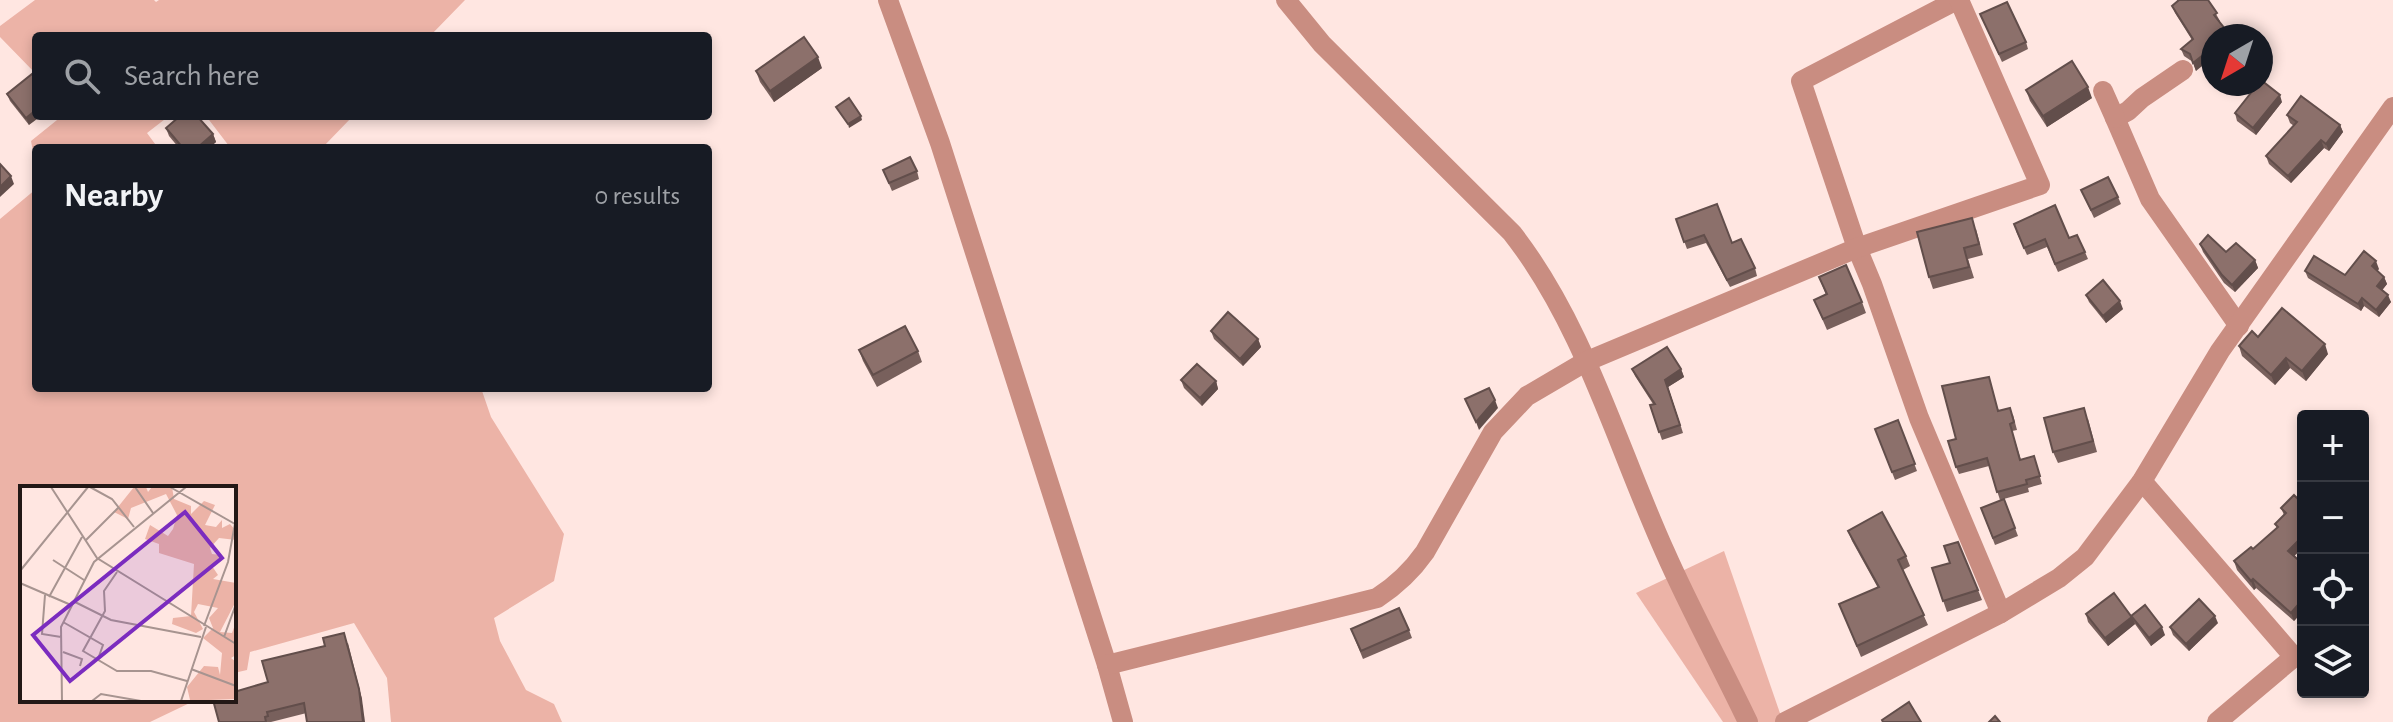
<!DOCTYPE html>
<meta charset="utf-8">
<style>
:root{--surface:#171b24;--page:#20242c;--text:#f1f3f6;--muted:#9ea1a6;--line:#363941}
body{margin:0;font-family:"Alegreya Sans",sans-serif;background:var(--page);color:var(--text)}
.controls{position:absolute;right:24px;bottom:24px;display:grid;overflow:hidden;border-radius:8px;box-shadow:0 4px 12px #0003}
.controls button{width:72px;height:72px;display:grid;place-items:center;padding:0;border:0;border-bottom:2px solid var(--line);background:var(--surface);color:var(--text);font:40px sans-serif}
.compass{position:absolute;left:2201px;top:24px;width:72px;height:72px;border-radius:50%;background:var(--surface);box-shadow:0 4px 12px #0003;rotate:219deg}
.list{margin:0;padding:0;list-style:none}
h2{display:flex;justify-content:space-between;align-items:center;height:104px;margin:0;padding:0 32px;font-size:34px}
h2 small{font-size:26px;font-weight:400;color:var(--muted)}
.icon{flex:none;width:44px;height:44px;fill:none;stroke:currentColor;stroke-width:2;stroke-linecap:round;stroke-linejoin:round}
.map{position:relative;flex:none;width:2393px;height:722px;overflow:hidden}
.search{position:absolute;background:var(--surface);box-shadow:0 4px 12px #0003;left:32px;top:32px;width:680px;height:88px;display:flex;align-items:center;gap:20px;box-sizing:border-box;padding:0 28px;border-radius:8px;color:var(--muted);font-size:30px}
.panel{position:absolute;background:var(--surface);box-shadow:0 4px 12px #0003;left:32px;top:144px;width:680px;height:248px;border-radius:8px}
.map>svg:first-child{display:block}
.green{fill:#ecb3a7}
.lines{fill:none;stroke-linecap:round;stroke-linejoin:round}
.minor{stroke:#c98d81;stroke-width:20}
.tertiary{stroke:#c98d81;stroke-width:20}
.wall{fill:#78605c}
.shaded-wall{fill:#624e4b}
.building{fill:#8c706b;stroke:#624e4b;stroke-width:2}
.inset-road{fill:none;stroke:#a79490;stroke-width:2}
.view{fill:#7b2cbf;fill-opacity:0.15;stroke:#7b2cbf;stroke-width:4}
.inset-edge{fill:none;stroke:#231816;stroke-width:4}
</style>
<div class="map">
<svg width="2393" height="722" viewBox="0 0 2393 722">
<rect width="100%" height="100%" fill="#ffe6e1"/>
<g class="green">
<polygon points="35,0 154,0 156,2 159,0 465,0 430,36 36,36 36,74 0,37 0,26"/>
<polygon points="62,116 169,116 147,133 158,148 36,148 36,167 31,141"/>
<polygon points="206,116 353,116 322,148 228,148 229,146"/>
<polygon points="36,189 36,388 481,388 491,417 564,534 554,581 494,618 500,641 526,690 554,704 562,722 391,722 387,678 354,623 250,652 247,670 234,673 234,488 22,488 22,700 196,700 150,722 0,722 0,219"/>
<polygon points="1724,551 1783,722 1723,722 1636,593"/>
</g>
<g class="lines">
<g class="minor">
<polyline points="888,0 940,143 1107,665 1123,722"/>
<path d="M1286,0L1322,44L1512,233C1584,325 1617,446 1665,552C1690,609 1721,665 1748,722"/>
<polyline points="1957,0 1801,81 1857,248 1872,284 1919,418 2001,613"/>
<polyline points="2183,70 2142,98 2128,111 2115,118 2150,199 2239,326"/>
<polyline points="2103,91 2115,118"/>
<polyline points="2142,481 2294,657 2217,722"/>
<path d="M1107,665L1377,598C1397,585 1411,572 1425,552L1493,432L1527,396L1585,362L1857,248L2040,185L1959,0"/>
</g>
<polyline class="tertiary" points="1785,722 2001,613 2059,578 2085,557 2142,481 2220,351 2393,107"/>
</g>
<g class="wall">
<polygon points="2177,0 2208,0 2220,21 2196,71 2193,62 2184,56 2181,49 2192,40 2175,13 2172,6 2178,2"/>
<polygon points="1980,14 2026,42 2028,49 2002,62"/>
<polygon points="822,68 774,102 760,82 756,71"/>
<polygon points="32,74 29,125 10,101 7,94"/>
<polygon points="2026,90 2092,98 2047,127 2030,101"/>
<polygon points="2282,102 2256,135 2237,121 2235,113"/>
<polygon points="2287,115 2340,125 2343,132 2329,151 2324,148 2291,183 2269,164 2266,156 2294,126 2290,123"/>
<polygon points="166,128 213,134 216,142 209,148 179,148 169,136"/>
<polygon points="883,170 917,171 919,179 892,191"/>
<polygon points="2081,190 2118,197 2121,204 2094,218"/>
<polygon points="1676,219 1732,243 1755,268 1757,276 1730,287 1706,243 1687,249"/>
<polygon points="1976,229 1983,255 1968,259 1974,278 1933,289 1929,277"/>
<polygon points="2016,231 2069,238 2085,252 2088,259 2058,272 2047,247 2027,255"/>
<polygon points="2200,244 2255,260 2258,268 2235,292 2224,283 2203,252"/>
<polygon points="2379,269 2377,271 2384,277 2387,284 2382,290 2391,302 2379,317 2364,306 2361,311 2308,278 2305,271 2345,275"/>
<polygon points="1819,277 1862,302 1866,313 1827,330 1814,300 1826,295"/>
<polygon points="2086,295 2123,309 2106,323 2089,302"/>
<polygon points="1211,331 1258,339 1261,347 1243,366 1214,339"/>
<polygon points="2258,337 2328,354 2306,381 2290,368 2275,385 2242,356 2239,346"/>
<polygon points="859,350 918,351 922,362 877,387 863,361"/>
<polygon points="1632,369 1681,369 1684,377 1668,387 1683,433 1662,440 1650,405 1653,404 1635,376"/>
<polygon points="1181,380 1216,381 1218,389 1202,406 1184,388"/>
<polygon points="1999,411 2013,415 2017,430 2012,431 2021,460 2034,456 2042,484 2028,488 2029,492 2000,500 1989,466 1959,474 1956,467 1956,439"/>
<polygon points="2088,419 2097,452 2058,463 2053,452"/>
<polygon points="1898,420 1917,471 1895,480 1875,429"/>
<polygon points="2294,495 2295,556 2303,564 2303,611 2294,621 2256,588 2254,590 2237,570 2234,561 2253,549 2277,528 2275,524 2284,515 2281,508"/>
<polygon points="1981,508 2015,528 2018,536 1995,545"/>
<polygon points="1848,531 1906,556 1910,566 1903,570 1928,625 1861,657 1839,604 1878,588 1852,541"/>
<polygon points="1932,568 1978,590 1982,600 1947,612"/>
<polygon points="2086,614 2131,616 2165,635 2151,646 2135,624 2108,646 2088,622"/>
<polygon points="2218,623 2189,651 2173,635 2170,627"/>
<polygon points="1409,630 1412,638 1363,659 1354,637"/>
<polygon points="348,643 362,699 271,722 219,722 268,682"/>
</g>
<g class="shaded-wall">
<polygon points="2213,47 2213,57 2196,71 2193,63"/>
<polygon points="818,57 822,68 774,102 770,91"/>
<polygon points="2088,87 2092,98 2047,127 2043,116"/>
<polygon points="2280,95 2282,102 2256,135 2253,128"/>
<polygon points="36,110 36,116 41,116 29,125 26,118"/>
<polygon points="861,116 862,120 849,128 848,124"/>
<polygon points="2340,125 2343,132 2329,151 2326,144"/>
<polygon points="213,134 216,142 209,148 197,148"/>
<polygon points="2321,140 2324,148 2291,183 2288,176"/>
<polygon points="11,176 14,184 0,197 0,187"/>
<polygon points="2255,260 2258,268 2235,292 2232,285"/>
<polygon points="2376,261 2379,269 2374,274 2372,266"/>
<polygon points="2384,277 2387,284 2380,293 2377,286"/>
<polygon points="2388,295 2391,302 2379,317 2376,310"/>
<polygon points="2362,298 2364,306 2361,311 2358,304"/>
<polygon points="2120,301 2123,309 2106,323 2103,316"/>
<polygon points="1258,339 1261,347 1243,366 1240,359"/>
<polygon points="2325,344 2328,354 2306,381 2302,371"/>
<polygon points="2286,358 2290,368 2275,385 2271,375"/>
<polygon points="1681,369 1684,377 1668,387 1683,433 1665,380"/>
<polygon points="1216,381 1218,389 1202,406 1200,398"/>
<polygon points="1495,400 1498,408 1479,430 1476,422"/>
<polygon points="2303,536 2303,548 2291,559 2288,551"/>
<polygon points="2253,579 2256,588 2254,590 2251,581"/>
<polygon points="2303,599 2303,611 2294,621 2291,613"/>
<polygon points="2215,616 2218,623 2189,651 2186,644"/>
<polygon points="2132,617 2135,624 2108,646 2105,638"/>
<polygon points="2162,627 2165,635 2151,646 2149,638"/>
<polygon points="344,633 362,699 365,722 363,722"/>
</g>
<g class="building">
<polygon points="2179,0 2208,0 2217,13 2214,15 2229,34 2227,36 2213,36 2213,47 2193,63 2190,54 2181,49 2193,39 2172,6"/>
<polygon points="2007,2 2026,42 1999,54 1980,14"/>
<polygon points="804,37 818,57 770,91 756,71"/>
<polygon points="2072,61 2088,87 2043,116 2026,90"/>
<polygon points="32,74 36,80 36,110 26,118 7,94"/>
<polygon points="2261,80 2280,95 2253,128 2235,113 2258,84 2261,84"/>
<polygon points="2301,96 2340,125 2326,144 2321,140 2288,176 2266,156 2297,122 2287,115"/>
<polygon points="849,98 861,116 848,124 836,107"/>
<polygon points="180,116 197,116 213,134 197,148 183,148 166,128"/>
<polygon points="910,157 917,171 889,183 883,170"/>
<polygon points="0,164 11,176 0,187"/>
<polygon points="2108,177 2118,197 2091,210 2081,190"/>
<polygon points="1717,204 1732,243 1741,239 1755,268 1727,280 1704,235 1684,242 1676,219"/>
<polygon points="2055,205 2069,238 2077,235 2085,252 2055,264 2045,239 2024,248 2014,224"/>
<polygon points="1972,218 1979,244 1964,248 1969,267 1929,277 1917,232"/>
<polygon points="2208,235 2226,252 2236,243 2255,260 2232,285 2222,275 2200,244"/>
<polygon points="2364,251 2376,261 2372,266 2384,277 2377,286 2388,295 2376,310 2362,298 2358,304 2305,271 2314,256 2345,275"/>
<polygon points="1846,265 1862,302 1823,319 1814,300 1827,294 1819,277"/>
<polygon points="2103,280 2120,301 2103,316 2086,295"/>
<polygon points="2282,308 2325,344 2302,371 2286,358 2271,375 2239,346 2252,331 2258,337"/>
<polygon points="1228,312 1258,339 1240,359 1211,331"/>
<polygon points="905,326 918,351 873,375 859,350"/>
<polygon points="1667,347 1681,369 1665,380 1680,425 1659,432 1650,405 1655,404 1632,369"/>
<polygon points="1197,364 1216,381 1200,398 1181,380"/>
<polygon points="1989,377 1998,411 2010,408 2014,422 2010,424 2020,460 2034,456 2040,476 2026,480 2027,484 1997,492 1987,458 1956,467 1948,441 1956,439 1942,386"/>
<polygon points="1489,388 1495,400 1476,422 1465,399"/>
<polygon points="2084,408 2093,441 2053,452 2044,418"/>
<polygon points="1898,420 1915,464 1892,472 1875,429"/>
<polygon points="2294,495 2303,504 2303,536 2288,551 2303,564 2303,599 2291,613 2253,579 2251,581 2234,561 2251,547 2253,549 2278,527 2275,524 2286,513 2281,508"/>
<polygon points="2004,499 2015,528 1993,538 1981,508"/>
<polygon points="1882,512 1906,556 1898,560 1924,615 1857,646 1839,604 1879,587 1848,531"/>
<polygon points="1958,542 1978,590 1943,601 1932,568 1950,563 1944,546"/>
<polygon points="2114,593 2131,616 2145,605 2162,627 2149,638 2132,617 2105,638 2086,614"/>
<polygon points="2199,599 2215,616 2186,644 2170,627"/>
<polygon points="1399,608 1409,630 1361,651 1351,629"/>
<polygon points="344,633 359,689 363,722 307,722 304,703 267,712 268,716 265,717 266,722 219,722 213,700 234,700 234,692 268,682 262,661 325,646 323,638"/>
<polygon points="1909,702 1921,722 1883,722 1882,720"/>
<polygon points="1995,716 2000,722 1989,722"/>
</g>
<g transform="translate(20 486)">
<rect width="216" height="216" fill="#ffe6e1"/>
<path d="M114,1H126L128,6L132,1H152L154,13L171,20V28L184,15L195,19L185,39L196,41L202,34V42L210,38L216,45V54L199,52L190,62L192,68L201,69L192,80L198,89L193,93L216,97V115L200,146L212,147L216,136V169L211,172L216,176V213L162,215L170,214L167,201L184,180L198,181L200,189L202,167L183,152L193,142L189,132L198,122L178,118L174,126L183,143L176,147L152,138L153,132L171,130L174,78L139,67V58L125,53L130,39L148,50L153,43L157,29L146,8L111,22L108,33L94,26Z" fill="#ecb3a7"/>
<path class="inset-road" d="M31,1L77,72L216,158M70,1L92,13L114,41M115,1L133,27M150,1L215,38M65,55L98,22M33,74L64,94M0,85L68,1M97,86L84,105L85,125L63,165L97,185H131L167,195M0,97L51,119M25,109L22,148L41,151M29,111L62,51M53,115L91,134L181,151M43,136L83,159L78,173M184,140L208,76L216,32M204,151L216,118M43,166L62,173L60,180M171,183L216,200M42,215L41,141L74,76L166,1M72,215L81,208L121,215M161,215L186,141"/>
<path class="view" d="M165,26L202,72L50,195L13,149Z"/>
<rect width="216" height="216" class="inset-edge"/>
</g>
</svg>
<div class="controls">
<button>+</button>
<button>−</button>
<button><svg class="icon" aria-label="locate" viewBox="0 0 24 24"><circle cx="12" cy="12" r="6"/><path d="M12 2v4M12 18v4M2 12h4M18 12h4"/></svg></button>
<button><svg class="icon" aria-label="layers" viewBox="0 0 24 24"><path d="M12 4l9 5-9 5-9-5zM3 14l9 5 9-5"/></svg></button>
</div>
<svg class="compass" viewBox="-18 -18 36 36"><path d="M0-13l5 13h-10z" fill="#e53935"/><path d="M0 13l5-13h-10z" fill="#9ea1a6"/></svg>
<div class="search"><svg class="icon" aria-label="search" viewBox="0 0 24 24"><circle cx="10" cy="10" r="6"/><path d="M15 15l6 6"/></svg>Search here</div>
<section class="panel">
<h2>Nearby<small>0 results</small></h2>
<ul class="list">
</ul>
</section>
</div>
